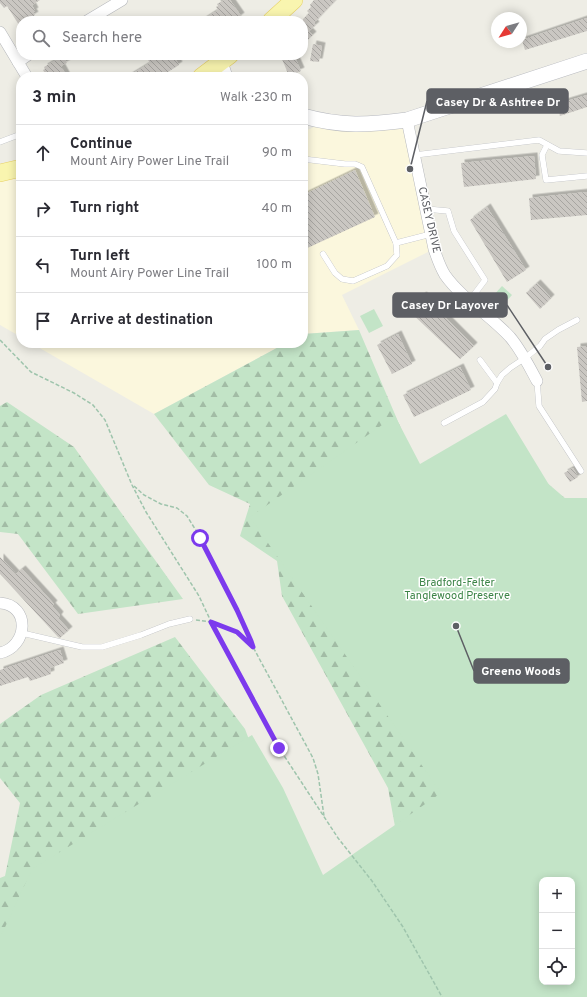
<!DOCTYPE html>
<meta charset="utf-8">
<style>
:root{--surface:#fff;--page:#f2f2f3;--text:#2b2b33;--muted:#7c7c81;--line:#e1e1e2}
body{margin:0;font-family:Overpass,sans-serif;background:var(--page);color:var(--text)}
.controls{position:absolute;right:12px;bottom:12px;display:grid;overflow:hidden;border-radius:8px;box-shadow:0 2px 10px #0003}
.controls button{width:36px;height:36px;display:grid;place-items:center;padding:0;border:0;border-bottom:1px solid var(--line);background:var(--surface);color:var(--text);font:20px sans-serif}
.compass{position:absolute;left:491px;top:12px;width:36px;height:36px;border-radius:50%;background:var(--surface);box-shadow:0 2px 10px #0003;rotate:234deg}
.stop{position:absolute;width:12px;height:12px;margin:-9px;border:3px solid #7c3aed;border-radius:50%;background:#fff}
.stop.end{background:#7c3aed;border-color:#fff;box-shadow:0 1px 4px #0008}
.list{margin:0;padding:0;list-style:none}
h2{display:flex;justify-content:space-between;align-items:center;height:52px;margin:0;padding:0 16px;font-size:17px}
h2 small{font-size:13px;font-weight:400;color:var(--muted)}
.list li{display:grid;grid-template-columns:26px 1fr auto;gap:12px;align-items:center;box-sizing:border-box;height:56px;padding:0 16px;border-top:1px solid var(--line)}
.list b{display:block;font-size:15px;white-space:nowrap}
.list p{margin:0;font-size:13px;white-space:nowrap;color:var(--muted)}
.list em{font-size:13px;font-style:normal;color:var(--muted)}
.icon{flex:none;width:22px;height:22px;fill:none;stroke:currentColor;stroke-width:2;stroke-linecap:round;stroke-linejoin:round}
.map{position:relative;flex:none;width:587px;height:997px;overflow:hidden}
.search{position:absolute;background:var(--surface);box-shadow:0 2px 10px #0003;left:16px;top:16px;width:292px;height:44px;display:flex;align-items:center;gap:10px;box-sizing:border-box;padding:0 14px;border-radius:16px;color:var(--muted);font-size:15px}
.panel{position:absolute;background:var(--surface);box-shadow:0 2px 10px #0003;left:16px;top:72px;width:292px;height:276px;border-radius:16px}
.map>svg:first-child{display:block}
.commercial{fill:#fbf7dd}
.forest{fill:url(#forest-firs);fill-rule:evenodd}
.park{fill:#c3e4c7;fill-rule:evenodd}
.building{fill:url(#building-back-hatch);filter:url(#shadow)}
.lines{fill:none;stroke-linecap:round;stroke-linejoin:round}
.lane-casing{stroke:#b5b7bb;stroke-width:6}
.street-casing{stroke:#b5b7bb;stroke-width:12}
.secondary-casing{stroke:#b6b8be;stroke-width:16}
.primary-casing{stroke:#e7d065;stroke-width:18}
.path{stroke:#9ec4ac;stroke-width:1.5;stroke-dasharray:4 2;stroke-linecap:butt}
.lane{stroke:#fff;stroke-width:5.5}
.street{stroke:#fff;stroke-width:11}
.secondary{stroke:#fff;stroke-width:15}
.primary{stroke:#f9f5af;stroke-width:17}
.route{stroke:#7c3aed;stroke-width:5}
.labels{text-anchor:middle;dominant-baseline:central;stroke-width:3;stroke-linejoin:round;paint-order:stroke}
.street-label{font-size:11px;fill:#5d5f64;stroke:#fff}
.park-label{font-size:11px;fill:#3c8447;stroke:#fff}
.leader{fill:none;stroke:#5d5f64;stroke-width:1.5}
.callout-dot{fill:#5d5f64;stroke:#fff;stroke-width:1.5}
.callout{fill:#5d5f64;stroke:#5d5f64;stroke-width:1.5}
.callout-label{font-size:12px;text-anchor:middle;font-weight:bold;fill:#fff}
</style>
<div class="map">
<svg width="587" height="997" viewBox="0 0 587 997">
<defs>
<pattern id="forest-firs" width="22" height="20" patternUnits="userSpaceOnUse"><rect width="22" height="20" fill="#c3e4c7"/><path d="M5 1l3.5 6h-7zM16 11l3.5 6h-7z" fill="#a2bca5"/></pattern>
<pattern id="building-back-hatch" width="6" height="6" patternUnits="userSpaceOnUse"><rect width="6" height="6" fill="#cac7c2"/><path d="M-1 5l2 2M0 0l6 6M5-1l2 2" fill="none" stroke="#a7a5a1"/></pattern>
<filter id="shadow"><feDropShadow dx="3.5" dy="-3.5" stdDeviation="0" flood-color="#0004"/></filter>
</defs>
<rect width="100%" height="100%" fill="#eeede5"/>
<g class="commercial">
<polygon points="407,120 434,249 342,295 359,330 303,334 303,132 325,122"/>
<polygon points="21,168 21,337 0,325 0,173"/>
<polygon points="31,343 286,343 154,414"/>
</g>
<g class="forest">
<path d="M359,330L420,473L495,438L587,517V997H0V878L5,876L20,803L0,778V724L41,695L175,637L245,729L313,908L404,876L388,788L282,596L277,561L240,536L250,504L209,485L154,414L286,343H303V334ZM542,880H572V982H542Z"/>
<polygon points="7,402 74,447 183,599 78,614 18,534 0,532 0,406"/>
</g>
<g class="park">
<polygon points="502,286 512,295 503,305 493,296"/>
<polygon points="374,309 383,326 369,333 360,316"/>
<path d="M506,414L557,498H587V997H0V938L32,869L252,735L283,788L323,875L441,793L250,517L395,416L420,464ZM542,880H572V982H542Z"/>
</g>
<g class="building">
<polygon points="0,0 40,0 32,5 35,11 33,12 35,15 25,21 21,21 21,23 19,25 7,6 4,8 0,3"/>
<polygon points="224,0 230,0 241,16 237,19 239,21 201,21 218,10 216,7 218,6 217,4"/>
<polygon points="314,0 336,0 314,23 316,25 309,31 313,35 303,44 303,19 309,13 307,11 311,7 310,5"/>
<polygon points="587,18 587,31 525,50 522,40"/>
<polygon points="313,44 322,46 319,62 310,61"/>
<polygon points="145,55 155,55 157,58 162,55 173,55 179,65 160,77 127,77 150,63"/>
<polygon points="290,55 294,55 301,71 289,76 282,59"/>
<polygon points="63,56 67,63 61,66 67,77 47,77 43,70 45,69 44,67"/>
<polygon points="587,95 587,107 560,116 557,104"/>
<polygon points="534,156 536,179 464,187 461,163"/>
<polygon points="355,170 375,217 303,250 303,195"/>
<polygon points="587,192 587,215 531,220 529,198"/>
<polygon points="487,207 526,270 507,282 470,220"/>
<polygon points="537,283 551,298 540,309 526,293"/>
<polygon points="423,295 474,346 460,359 408,310"/>
<polygon points="398,334 412,364 392,374 377,345"/>
<polygon points="587,346 587,401 582,402 577,347"/>
<polygon points="460,367 471,390 414,417 403,395"/>
<polygon points="573,468 578,477 570,482 564,473"/>
<polygon points="0,557 16,574 22,569 54,604 52,606 60,615 58,618 69,630 60,638 58,637 0,574"/>
<polygon points="60,650 64,663 50,668 51,674 30,681 28,677 0,686 0,670"/>
</g>
<g class="lines">
<defs>
<g id="lane">
<polyline points="0,142 21,134"/>
<polyline points="547,145 542,155 546,180 587,176"/>
<polyline points="415,155 539,140 559,151 587,153"/>
<polyline points="303,159 345,164 355,164 362,167 396,243 431,234"/>
<polyline points="426,209 448,211 454,231 485,280 470,300"/>
<polyline points="323,254 335,273 342,279 353,281 387,266 397,255 396,243"/>
<polyline points="480,360 497,383"/>
<polyline points="537,381 539,406 581,471"/>
<polyline points="444,423 483,402 495,389 497,383 502,375 510,368 525,358 540,346 545,339 558,330 577,320"/>
<polyline points="22,633 82,647 102,647 141,635 169,624 190,619"/>
</g>
<g id="street">
<polyline points="87,21 122,0"/>
<polyline points="0,32 27,77"/>
<polyline points="18,62 28,55"/>
<path d="M407,120L434,249C437,258 440,267 445,275C462,299 490,315 510,337C521,350 529,366 537,381"/>
<path d="M0,603C31,605 28,647 0,653"/>
</g>
<g id="secondary">
<polyline points="220,62 225,77"/>
<path d="M303,116C342,127 368,125 407,120L587,61"/>
</g>
<g id="primary">
<polyline points="271,21 294,0"/>
<polyline points="201,77 230,55"/>
<polyline points="0,173 21,168"/>
</g>
</defs>
<use href="#lane" class="lane-casing"/>
<use href="#street" class="street-casing"/>
<use href="#secondary" class="secondary-casing"/>
<use href="#primary" class="primary-casing"/>
<g class="path">
<polyline points="0,340 31,372 74,393 93,405 105,420 132,485 146,512 199,596 214,628 279,748 338,838 372,881 403,927 442,997"/>
<polyline points="134,486 144,495 161,504 177,508 187,516 200,537 237,610 253,646"/>
<polyline points="196,620 211,622 237,632 253,647 313,758 318,774 324,816"/>
</g>
<use href="#lane" class="lane"/>
<use href="#street" class="street"/>
<use href="#secondary" class="secondary"/>
<use href="#primary" class="primary"/>
</g>
<g class="lines">
<polyline class="route" points="200,538 237,610 251,641 253,647 237,632 211,622 279,748"/>
</g>
<g class="labels">
<g class="street-label">
<text transform="translate(429 220) rotate(77)">CASEY DRIVE</text>
</g>
<g class="park-label">
<text x="457" y="583">Bradford-Felter<tspan x="457" dy="13">Tanglewood Preserve</tspan></text>
</g>
</g>
<path class="leader" d="M410 169L427 101M548 367L507 305M456 626L474 671"/>
<g class="callout-dot">
<circle cx="410" cy="169" r="4"/>
<circle cx="548" cy="367" r="4"/>
<circle cx="456" cy="626" r="4"/>
</g>
<g class="callout">
<rect x="427" y="89" width="141" height="24" rx="4"/>
<rect x="393" y="293" width="114" height="24" rx="4"/>
<rect x="474" y="659" width="95" height="24" rx="4"/>
</g>
<g class="callout-label">
<text x="498" y="106">Casey Dr &amp; Ashtree Dr</text>
<text x="450" y="309">Casey Dr Layover</text>
<text x="521" y="675">Greeno Woods</text>
</g>
</svg>
<div class="controls">
<button>+</button>
<button>−</button>
<button><svg class="icon" aria-label="locate" viewBox="0 0 24 24"><circle cx="12" cy="12" r="6"/><path d="M12 2v4M12 18v4M2 12h4M18 12h4"/></svg></button>
</div>
<svg class="compass" viewBox="-18 -18 36 36"><path d="M0-13l5 13h-10z" fill="#e53935"/><path d="M0 13l5-13h-10z" fill="#7c7c81"/></svg>
<div class="stop" style="left:200px;top:538px"></div>
<div class="stop end" style="left:279px;top:748px"></div>
<div class="search"><svg class="icon" aria-label="search" viewBox="0 0 24 24"><circle cx="10" cy="10" r="6"/><path d="M15 15l6 6"/></svg>Search here</div>
<section class="panel">
<h2>3 min<small>Walk · 230 m</small></h2>
<ul class="list">
<li><svg class="icon" aria-label="ahead" viewBox="0 0 24 24"><path d="M12 20V5M6 11l6-6 6 6"/></svg><div><b>Continue</b><p>Mount Airy Power Line Trail</p></div><em>90 m</em></li>
<li><svg class="icon" aria-label="right" viewBox="0 0 24 24"><path d="M7 20v-9h11M14 6l5 5-5 5"/></svg><div><b>Turn right</b></div><em>40 m</em></li>
<li><svg class="icon" aria-label="left" viewBox="0 0 24 24"><path d="M17 20v-9H6M10 6l-5 5 5 5"/></svg><div><b>Turn left</b><p>Mount Airy Power Line Trail</p></div><em>100 m</em></li>
<li><svg class="icon" aria-label="arrive" viewBox="0 0 24 24"><path d="M6 21V4h12l-3 4 3 4H6"/></svg><div><b>Arrive at destination</b></div></li>
</ul>
</section>
</div>
